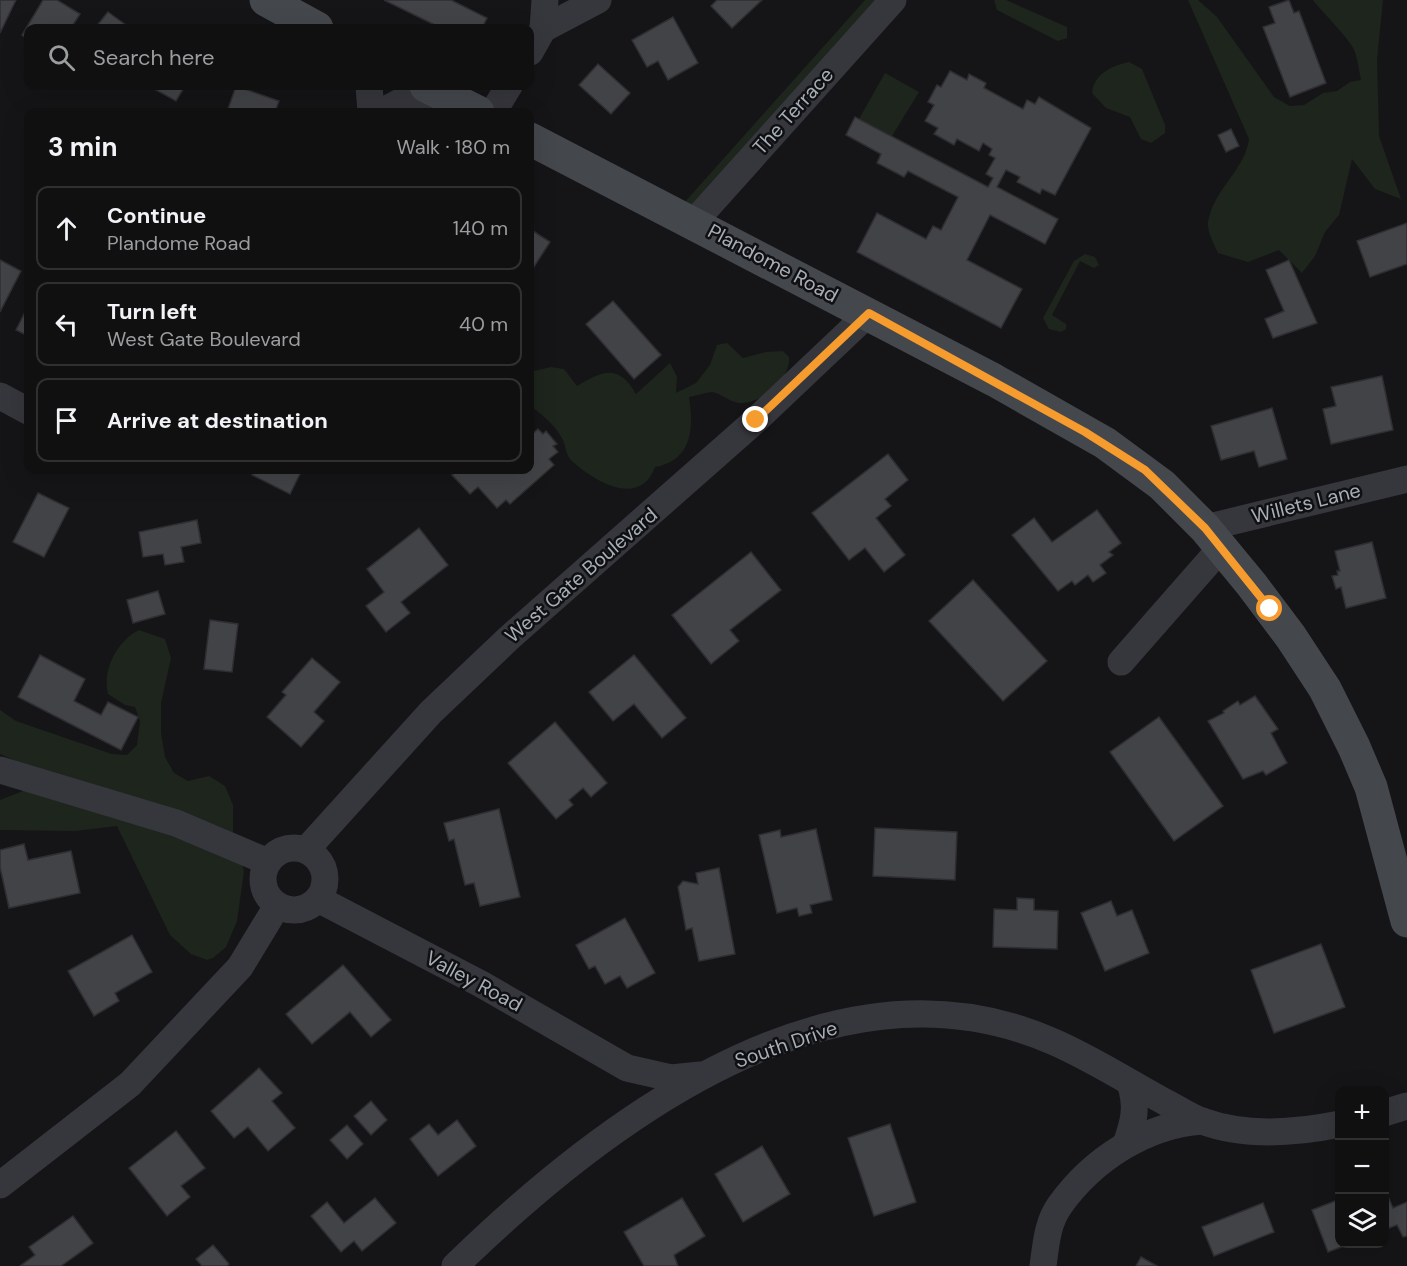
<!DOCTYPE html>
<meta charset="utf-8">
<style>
:root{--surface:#101011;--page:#1e1e1f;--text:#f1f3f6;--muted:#9c9d9f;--line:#303031}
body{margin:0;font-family:"DM Sans",sans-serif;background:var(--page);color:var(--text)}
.controls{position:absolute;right:18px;bottom:18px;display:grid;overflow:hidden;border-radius:12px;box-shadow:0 6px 24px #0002}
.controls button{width:54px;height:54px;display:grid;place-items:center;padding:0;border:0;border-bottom:2px solid var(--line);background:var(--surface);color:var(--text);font:30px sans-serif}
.stop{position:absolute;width:18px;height:18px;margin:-14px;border:4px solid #f69b2e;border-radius:50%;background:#fff}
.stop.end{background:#f69b2e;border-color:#fff;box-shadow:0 2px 6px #0008}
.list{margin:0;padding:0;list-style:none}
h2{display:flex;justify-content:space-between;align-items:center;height:78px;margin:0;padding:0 24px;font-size:26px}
h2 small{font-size:20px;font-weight:400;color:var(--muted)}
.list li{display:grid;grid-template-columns:39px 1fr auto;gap:18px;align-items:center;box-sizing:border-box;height:84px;margin:0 12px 12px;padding:0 12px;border:2px solid var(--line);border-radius:12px}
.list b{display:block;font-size:22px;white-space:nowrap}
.list p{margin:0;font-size:20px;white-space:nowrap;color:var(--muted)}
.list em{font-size:20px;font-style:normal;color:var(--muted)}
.icon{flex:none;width:33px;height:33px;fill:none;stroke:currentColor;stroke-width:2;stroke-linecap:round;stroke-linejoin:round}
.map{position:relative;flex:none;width:1407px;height:1266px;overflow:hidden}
.search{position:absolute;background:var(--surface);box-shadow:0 6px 24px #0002;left:24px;top:24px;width:510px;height:66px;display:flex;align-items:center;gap:15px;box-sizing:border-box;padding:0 21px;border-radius:12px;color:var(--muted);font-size:22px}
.panel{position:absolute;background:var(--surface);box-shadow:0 6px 24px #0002;left:24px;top:108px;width:510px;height:366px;border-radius:12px}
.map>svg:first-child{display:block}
.green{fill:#1d251d}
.building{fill:#414347;stroke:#2f2f33;stroke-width:1.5}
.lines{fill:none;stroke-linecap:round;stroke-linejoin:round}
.minor{stroke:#36373c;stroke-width:27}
.secondary{stroke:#44474c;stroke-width:33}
.route{stroke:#f69b2e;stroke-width:8}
.labels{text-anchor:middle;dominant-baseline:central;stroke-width:5;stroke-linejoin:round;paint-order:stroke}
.street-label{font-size:20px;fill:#a6aeb7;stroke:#101012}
</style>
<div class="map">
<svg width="1407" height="1266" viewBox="0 0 1407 1266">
<rect width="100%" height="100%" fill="#151517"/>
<g class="green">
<polygon points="865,0 893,0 694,222 675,213"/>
<polygon points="1006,0 1067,27 1067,38 1058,41 997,10 994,0"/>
<path d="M1188,0H1198L1217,17L1274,97L1290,106L1304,105L1323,93L1337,91L1350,82L1361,80C1359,71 1358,61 1355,52C1351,40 1322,12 1313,0H1383L1377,60L1379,136L1401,199L1375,189L1352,159L1339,215L1325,232L1315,256L1302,273L1279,250L1248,262L1218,253C1214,244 1207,232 1208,222C1213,190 1245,170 1249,139Z"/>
<path d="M1129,62L1142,69L1165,125V133L1151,143L1141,139L1130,117L1106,108L1092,93C1094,74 1111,66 1129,62Z"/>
<polygon points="885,73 919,92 892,136 859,119"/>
<polygon points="1085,254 1095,257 1099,265 1094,268 1080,261 1052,315 1066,324 1066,329 1061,332 1049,329 1043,318 1074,261"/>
<path d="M727,343L743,358L766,352L783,351L789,357C791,379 760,405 739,403C729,402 721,393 712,392C706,392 696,396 689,397C694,429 692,460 655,467C640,509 593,481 571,460C565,454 566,445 562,438C554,424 542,415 530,405V372L551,367L564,369L577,386C603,370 619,364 636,394L670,363L677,377L676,393L696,383L710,365L717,345Z"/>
<path d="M139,630L165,639L171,658L161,703V733L165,757L174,773L188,781L209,776L225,786L233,805V834L244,871L237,921L226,947L213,958L207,960L191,954L170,935L117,826L75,831L0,830V800L33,787L16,761L0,754V710L16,721L112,754L127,755L137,745L140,721L135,707L125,705L108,694C102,670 117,641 139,630Z"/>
</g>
<g class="building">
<polygon points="0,0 16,0 0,33"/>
<polygon points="43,0 57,0 80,14 71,28 28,28 28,39 22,35"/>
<polygon points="384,0 451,0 487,18 482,28 441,28"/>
<polygon points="717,0 762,0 732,28 711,6"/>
<polygon points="1289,0 1294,13 1299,11 1326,83 1290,97 1263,27 1275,23 1269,7"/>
<polygon points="108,12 130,28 95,28"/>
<polygon points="673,17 698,63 668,80 658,61 647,67 632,40"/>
<polygon points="598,64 630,93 611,114 579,85"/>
<polygon points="950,71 967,80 969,74 986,83 984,88 1023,109 1027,100 1035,104 1039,97 1091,128 1055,195 1042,189 1040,194 1017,182 1020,177 1006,170 997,187 1058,219 1045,244 990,215 967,260 1022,289 1001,328 857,252 877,213 926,239 933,226 941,230 958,197 908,171 904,177 877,163 881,154 846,135 855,117 988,187 993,178 986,174 995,158 989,155 992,149 983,143 979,151 957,139 954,145 934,134 938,128 925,121 934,105 928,102 937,85 941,87"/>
<polygon points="149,86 185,86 176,101"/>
<polygon points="236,86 279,101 275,112 227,112"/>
<polygon points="1231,129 1239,146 1226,152 1218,135"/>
<polygon points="1407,223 1407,264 1370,277 1357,241"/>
<polygon points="530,229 550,242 530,273"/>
<polygon points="0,260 21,271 0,312"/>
<polygon points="1289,260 1317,323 1273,338 1265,319 1284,311 1266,270"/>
<polygon points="613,301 661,355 634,379 586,324"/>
<polygon points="28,306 28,336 16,330"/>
<polygon points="1382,376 1393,430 1331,444 1323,409 1336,406 1331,387"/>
<polygon points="1272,408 1287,459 1259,467 1254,451 1221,460 1211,426"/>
<polygon points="538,429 543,434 546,431 557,444 553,446 558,452 549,459 554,465 510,504 506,500 497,508 478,487 470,494 452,475 458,470 530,470 530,436"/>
<polygon points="888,454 908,480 885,499 891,506 876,518 905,555 884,572 865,548 849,560 812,513"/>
<polygon points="255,470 302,470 290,494 252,475"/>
<polygon points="38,493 69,508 44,557 13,542"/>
<polygon points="1097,510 1121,543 1109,552 1113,555 1100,565 1106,573 1093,582 1088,575 1075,585 1072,581 1058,591 1012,535 1034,518 1052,542"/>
<polygon points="197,520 201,543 181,547 184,562 165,565 163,554 143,557 139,532"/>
<polygon points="419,528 448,565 401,602 410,613 386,632 366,606 384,592 367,569"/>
<polygon points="1372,542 1386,598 1346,608 1341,587 1336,589 1332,576 1338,575 1337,571 1340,571 1335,551"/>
<polygon points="751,552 781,590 730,630 739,641 711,664 672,615"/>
<polygon points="973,580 1047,661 1003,701 929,621"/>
<polygon points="158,591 165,614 133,623 127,600"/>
<polygon points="210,620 238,624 232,672 204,669"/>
<polygon points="40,655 85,679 74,701 101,715 108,702 138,717 121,750 18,697"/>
<polygon points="634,655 686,718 662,738 634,704 613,721 589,692"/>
<polygon points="312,658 340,682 314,712 324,721 301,747 267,717 286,695 282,692"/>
<polygon points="1255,696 1278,729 1271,733 1287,763 1266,775 1263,771 1243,779 1208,721 1224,713 1223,711 1238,701 1240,705"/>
<polygon points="1159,717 1223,806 1174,841 1110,752"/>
<polygon points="555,722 607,783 591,797 583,788 569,800 573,805 556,819 508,763"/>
<polygon points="499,809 520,897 480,906 474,883 465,885 454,839 449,841 444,823"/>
<polygon points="875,828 957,832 955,880 873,876"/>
<polygon points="816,829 832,900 810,905 812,913 799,916 797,908 777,913 759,835 780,830 781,837"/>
<polygon points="24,844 28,860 71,851 80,893 9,908 0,867 0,850"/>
<polygon points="719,868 735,954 699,961 692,928 686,930 678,887 683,881 698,884 696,873"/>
<polygon points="1017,898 1034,899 1034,910 1058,911 1057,949 993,947 994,909 1017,910"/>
<polygon points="1111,901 1117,916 1132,910 1149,953 1105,971 1081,913"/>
<polygon points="625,918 655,973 627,988 620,976 605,984 595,966 589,969 576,945"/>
<polygon points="132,935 152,972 115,993 119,1001 94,1016 68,971"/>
<polygon points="1321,944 1345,1007 1274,1033 1251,970"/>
<polygon points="343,965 391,1020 371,1037 350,1012 312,1044 286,1014"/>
<polygon points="259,1068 282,1093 272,1101 295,1128 268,1151 248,1127 234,1138 211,1111"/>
<polygon points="371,1101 387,1120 371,1135 354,1116"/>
<polygon points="457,1120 476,1146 438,1176 410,1139 429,1124 438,1135"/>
<polygon points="890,1124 916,1202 874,1216 848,1138"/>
<polygon points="347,1125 363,1144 347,1159 330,1140"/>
<polygon points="176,1131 205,1168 181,1186 190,1197 167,1216 129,1168"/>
<polygon points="762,1146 790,1194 743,1222 715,1174"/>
<polygon points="1384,1187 1393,1208 1407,1202 1407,1236 1403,1237 1397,1225 1384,1230"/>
<polygon points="375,1198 396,1223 362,1251 354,1241 341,1252 311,1216 327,1202 344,1223"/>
<polygon points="682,1198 705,1236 674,1255 678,1266 644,1266 624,1232"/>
<polygon points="1340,1199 1340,1244 1349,1244 1328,1252 1312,1210"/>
<polygon points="1263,1203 1274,1232 1214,1256 1202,1227"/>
<polygon points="73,1216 93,1243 61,1266 20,1266 35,1255 29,1247"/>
<polygon points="213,1245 229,1264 227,1266 202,1266 196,1259"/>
<polygon points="1141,1257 1157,1266 1136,1266"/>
</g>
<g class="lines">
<g class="minor">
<polyline points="543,29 598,0"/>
<polyline points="530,52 543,29 545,0"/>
<polyline points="369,86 371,112"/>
<polyline points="381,112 402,101 441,93"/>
<polyline points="493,112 509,86"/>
<polyline points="694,222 893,0"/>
<polyline points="0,396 28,411"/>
<polyline points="1205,528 1407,479"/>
<polyline points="1121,662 1221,548"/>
<polyline points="0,770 176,823 268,862"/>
<circle cx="294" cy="879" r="31"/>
<polyline points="306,850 431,712 509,638 756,420 869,313"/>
<polyline points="318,899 481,984 627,1068 671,1078 700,1075"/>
<polyline points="1384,1113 1407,1106"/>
<path d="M1126,1144C1134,1122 1138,1106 1130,1083"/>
<polyline points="0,1185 130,1084 240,967 277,906"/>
<path d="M455,1266C604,1121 835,945 1054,1042C1093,1059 1130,1083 1167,1103C1179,1109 1190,1117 1202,1121C1245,1137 1296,1133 1340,1124"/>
<path d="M1043,1266C1046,1245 1047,1223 1060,1205C1093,1159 1146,1125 1202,1121"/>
</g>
<g class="secondary">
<polyline points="266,0 317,28"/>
<polyline points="426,86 478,112"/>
<polyline points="530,139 994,380 1105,443 1162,485 1205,528 1252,585 1291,637 1325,689 1354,747 1371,787 1407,921"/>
</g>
</g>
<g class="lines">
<polyline class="route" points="756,420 869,313 1085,432 1145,470 1205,528 1270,609"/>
</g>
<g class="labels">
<g class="street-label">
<text transform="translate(793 111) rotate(-48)">The Terrace</text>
<text transform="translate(773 263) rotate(28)">Plandome Road</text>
<text transform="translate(1306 503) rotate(-14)">Willets Lane</text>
<text transform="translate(581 575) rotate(-41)">West Gate Boulevard</text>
<text transform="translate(474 981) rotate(28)">Valley Road</text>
<text transform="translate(786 1044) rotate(-19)">South Drive</text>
</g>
</g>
</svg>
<div class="controls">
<button>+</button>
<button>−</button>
<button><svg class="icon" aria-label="layers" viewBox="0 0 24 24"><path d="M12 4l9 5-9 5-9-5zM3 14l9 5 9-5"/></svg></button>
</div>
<div class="stop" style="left:1270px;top:609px"></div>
<div class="stop end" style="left:756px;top:420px"></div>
<div class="search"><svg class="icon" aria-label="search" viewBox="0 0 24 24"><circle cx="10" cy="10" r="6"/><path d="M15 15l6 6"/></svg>Search here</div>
<section class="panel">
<h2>3 min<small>Walk · 180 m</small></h2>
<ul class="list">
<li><svg class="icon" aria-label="ahead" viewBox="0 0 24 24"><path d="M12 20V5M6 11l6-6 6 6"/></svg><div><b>Continue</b><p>Plandome Road</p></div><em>140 m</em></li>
<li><svg class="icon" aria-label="left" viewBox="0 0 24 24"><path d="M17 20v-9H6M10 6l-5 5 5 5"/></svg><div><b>Turn left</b><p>West Gate Boulevard</p></div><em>40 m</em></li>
<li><svg class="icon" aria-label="arrive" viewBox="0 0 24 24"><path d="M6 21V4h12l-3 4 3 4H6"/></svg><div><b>Arrive at destination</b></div></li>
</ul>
</section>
</div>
